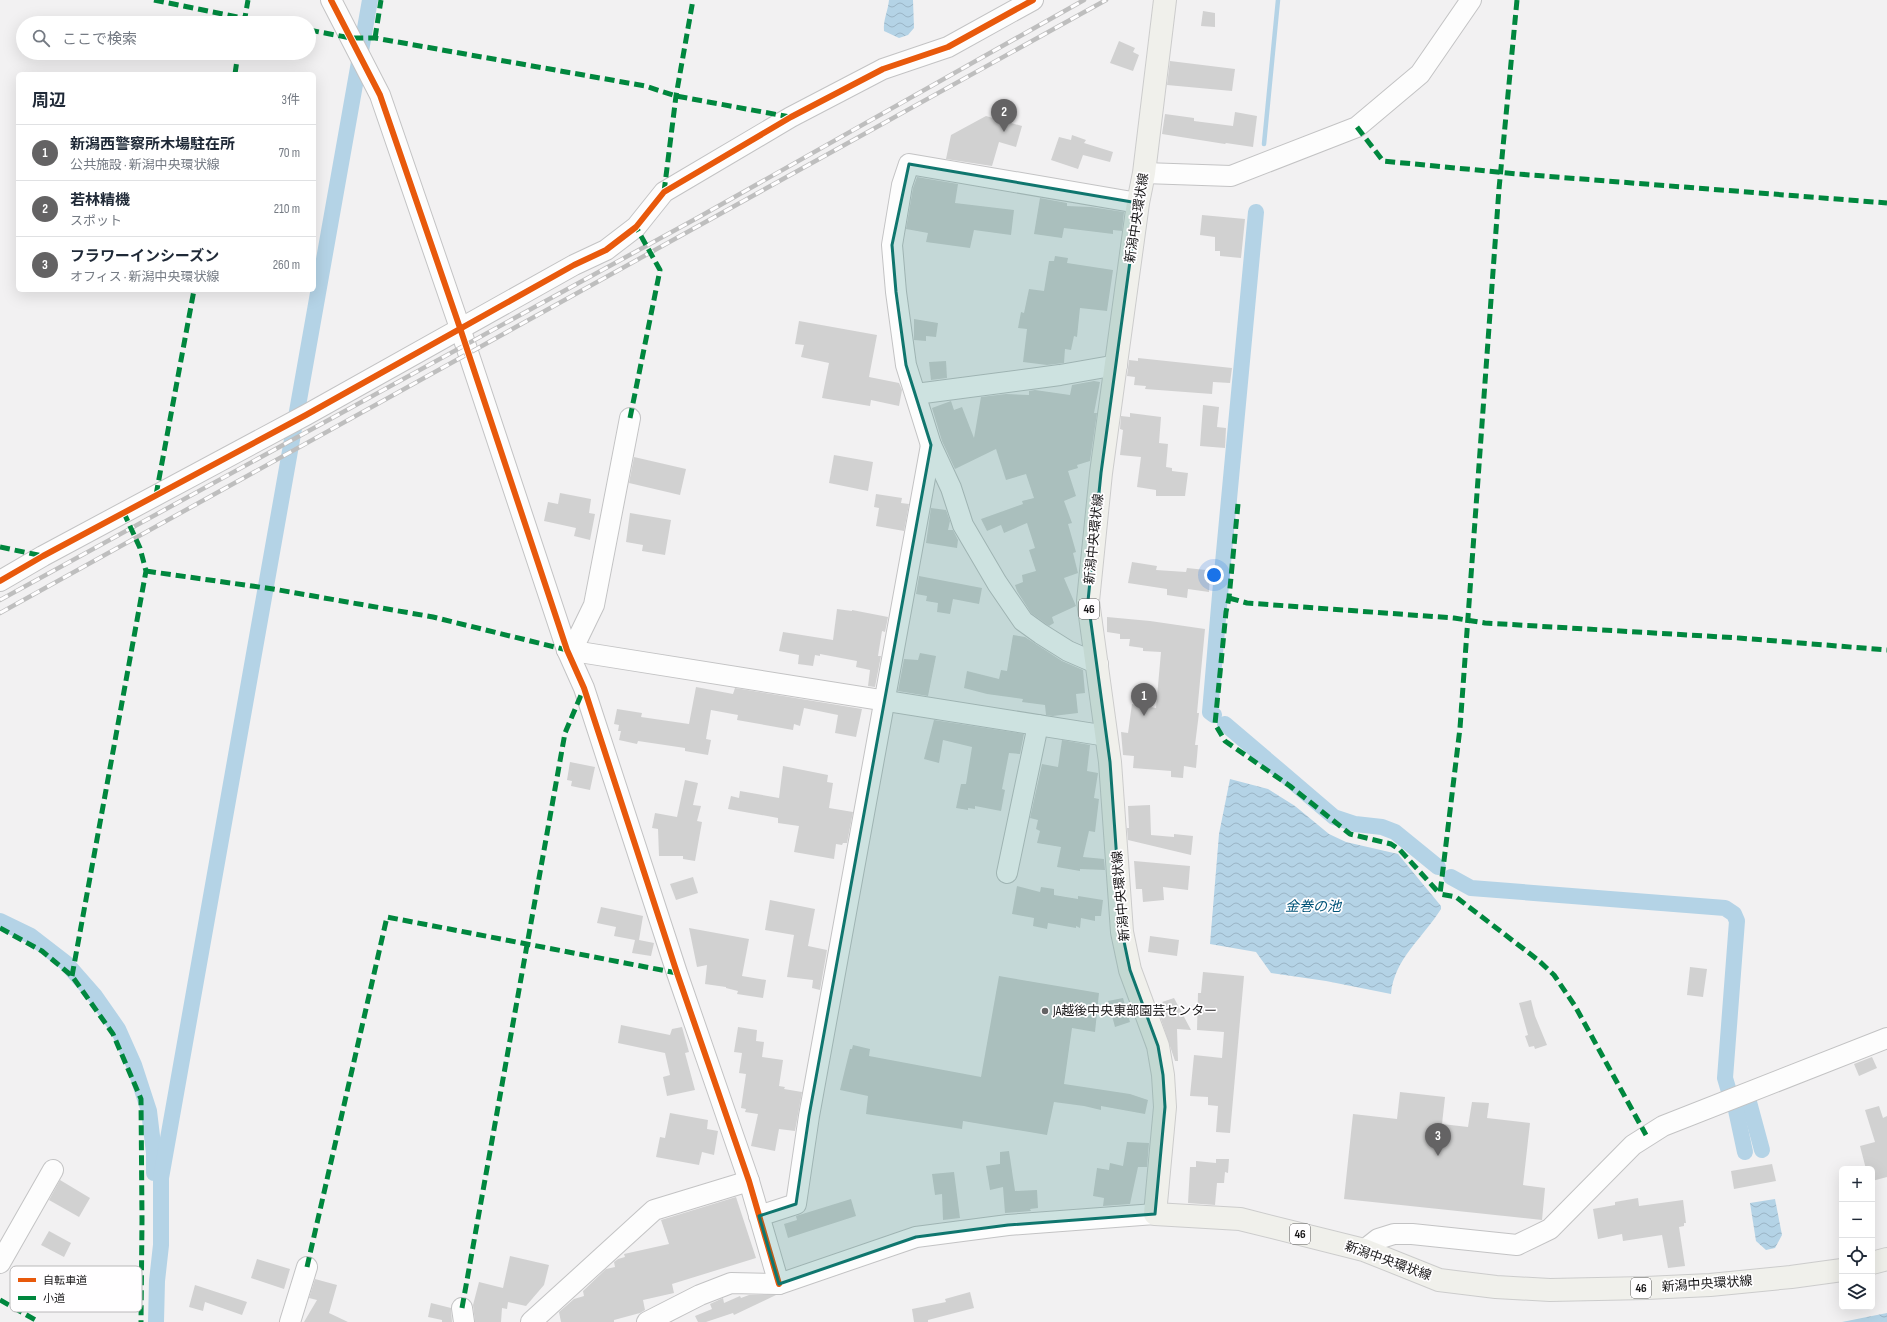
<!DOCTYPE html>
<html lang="ja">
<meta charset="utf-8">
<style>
:root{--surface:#fff;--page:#f6f6f7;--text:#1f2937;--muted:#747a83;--line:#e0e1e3;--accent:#646364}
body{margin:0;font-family:"Sofia Sans Condensed","Noto Sans JP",sans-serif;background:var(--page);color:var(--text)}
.controls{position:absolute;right:12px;bottom:12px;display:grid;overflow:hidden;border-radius:6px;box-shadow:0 4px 16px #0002}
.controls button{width:36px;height:36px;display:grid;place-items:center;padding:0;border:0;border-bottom:1px solid var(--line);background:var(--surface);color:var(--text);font:20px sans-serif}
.you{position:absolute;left:1214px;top:575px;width:14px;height:14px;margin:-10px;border:3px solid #fff;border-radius:50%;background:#1a73e8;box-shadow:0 0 0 6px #1a73e833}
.badge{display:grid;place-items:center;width:26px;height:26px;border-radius:50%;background:var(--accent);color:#fff;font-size:13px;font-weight:700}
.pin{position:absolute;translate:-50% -33px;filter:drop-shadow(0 1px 2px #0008)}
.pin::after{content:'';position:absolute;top:21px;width:14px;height:12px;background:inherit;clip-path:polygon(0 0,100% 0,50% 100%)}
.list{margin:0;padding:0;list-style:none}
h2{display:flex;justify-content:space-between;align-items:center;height:52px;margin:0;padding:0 16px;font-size:17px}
h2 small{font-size:13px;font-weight:400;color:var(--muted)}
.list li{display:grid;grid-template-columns:26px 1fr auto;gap:12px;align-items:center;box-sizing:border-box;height:56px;padding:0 16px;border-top:1px solid var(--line)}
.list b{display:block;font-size:15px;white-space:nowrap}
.list p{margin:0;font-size:13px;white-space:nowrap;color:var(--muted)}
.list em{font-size:13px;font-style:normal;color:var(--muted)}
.icon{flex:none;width:22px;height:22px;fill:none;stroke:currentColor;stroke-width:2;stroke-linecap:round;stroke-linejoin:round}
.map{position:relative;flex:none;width:1887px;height:1322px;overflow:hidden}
.search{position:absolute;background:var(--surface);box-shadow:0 4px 16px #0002;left:16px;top:16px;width:300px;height:44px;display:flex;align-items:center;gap:10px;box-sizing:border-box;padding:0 14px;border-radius:22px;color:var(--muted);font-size:15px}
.panel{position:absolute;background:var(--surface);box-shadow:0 4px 16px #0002;left:16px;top:72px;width:300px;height:220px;border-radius:6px}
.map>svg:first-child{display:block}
.water{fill:url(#water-waves)}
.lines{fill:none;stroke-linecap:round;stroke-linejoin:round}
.stream{stroke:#b4d3e6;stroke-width:4.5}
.canal{stroke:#b4d3e6;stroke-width:16}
.building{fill:#d1d1d1}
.minor-casing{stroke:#c3c3c4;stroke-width:22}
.major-casing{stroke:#ccc;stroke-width:24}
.minor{stroke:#fdfdfd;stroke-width:20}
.major{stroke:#f0f0eb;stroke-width:22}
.rail-casing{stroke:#bebebe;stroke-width:4.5}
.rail{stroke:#fffeff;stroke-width:3;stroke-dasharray:9;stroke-linecap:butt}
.quiet{stroke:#00873e;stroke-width:5;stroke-dasharray:10 5;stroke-linecap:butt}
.cycleway-casing{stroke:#fffeff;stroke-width:8}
.cycleway{stroke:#e8590c;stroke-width:6}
.marked{fill:#0f766e;fill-opacity:0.2;stroke:#0f766e;stroke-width:3;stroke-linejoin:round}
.poi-dot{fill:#646364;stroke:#fffeff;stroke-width:1.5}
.labels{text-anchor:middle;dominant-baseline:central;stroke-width:3.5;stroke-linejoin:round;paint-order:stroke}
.shield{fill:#fffeff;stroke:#5d5c5d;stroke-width:1}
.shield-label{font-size:12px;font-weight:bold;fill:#181718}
.street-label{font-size:13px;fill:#181718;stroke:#fffeff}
.poi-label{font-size:13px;fill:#181718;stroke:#fffeff;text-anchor:start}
.water-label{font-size:14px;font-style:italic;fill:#005378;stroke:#fffeff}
.key{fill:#fffeff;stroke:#bab9ba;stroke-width:1}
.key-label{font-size:11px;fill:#181718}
</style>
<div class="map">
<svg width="1887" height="1322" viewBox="0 0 1887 1322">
<defs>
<pattern id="water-waves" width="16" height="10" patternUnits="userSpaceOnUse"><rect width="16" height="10" fill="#b4d3e6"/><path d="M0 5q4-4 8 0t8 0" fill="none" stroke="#9ab4c5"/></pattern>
</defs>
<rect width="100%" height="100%" fill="#f2f1f2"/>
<g class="water">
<path d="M889,0H913L914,28L908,35L899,38L884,31C883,20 888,11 889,0Z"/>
<path d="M1230,779L1268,789L1295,806L1329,834L1346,842L1398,854L1441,906V909C1423,938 1394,959 1391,994L1326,981L1271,973L1256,952L1210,944L1219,834Z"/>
<polygon points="1775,1199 1782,1235 1775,1248 1766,1250 1756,1241 1750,1203"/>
<polygon points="1887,1313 1887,1322 1842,1322"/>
</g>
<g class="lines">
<polyline class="stream" points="1264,144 1278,0"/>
<g class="canal">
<polyline points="1214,715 1210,712 1220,595 1256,212"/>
<polyline points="1225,724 1334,817 1355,824 1382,827 1395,832 1438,867"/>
<polyline points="1451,877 1471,888 1725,908 1734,914 1737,921 1725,1078 1730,1095"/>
<polyline points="0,921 31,936 66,963 95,996 118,1029 134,1065 149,1111 154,1153 154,1173"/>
<polyline points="1749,1102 1762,1150"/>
<polyline points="1736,1110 1745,1152"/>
<polyline points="156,1322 157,1281 161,1245 161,1178 370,0"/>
</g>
</g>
<g class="building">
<polygon points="1203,11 1215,13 1215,27 1201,26"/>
<polygon points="1119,41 1135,48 1133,52 1139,55 1133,71 1110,63"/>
<polygon points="1170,61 1235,69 1232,91 1167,85"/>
<polygon points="1235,112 1257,116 1253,147 1226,143 1225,144 1162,134 1165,114 1194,118 1194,121 1233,126"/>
<polygon points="986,116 1022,126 1016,147 999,142 992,166 946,159 951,135"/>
<polygon points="1072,135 1086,140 1084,143 1113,152 1110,162 1083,155 1078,169 1051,160 1059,137 1071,140"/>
<polygon points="917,177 958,184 955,203 1014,210 1011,235 974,230 970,248 926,242 928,233 906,229 913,188"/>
<polygon points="1040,198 1067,203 1067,206 1091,207 1124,212 1122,231 1113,230 1113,234 1064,228 1062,238 1034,234"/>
<polygon points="1202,215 1245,219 1241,258 1220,256 1220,251 1215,251 1215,237 1200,235"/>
<polygon points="1055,256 1068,258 1067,263 1113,270 1107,311 1080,308 1077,337 1074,336 1071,350 1065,349 1064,363 1047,365 1023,362 1027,329 1018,328 1021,312 1024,313 1029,289 1044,291 1049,261 1054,261"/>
<polygon points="914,319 938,323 936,337 926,336 926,341 914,340"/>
<polygon points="799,321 877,335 869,377 899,383 902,390 899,406 871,400 870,406 822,398 829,363 801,357 804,345 795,344"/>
<polygon points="1138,358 1232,368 1230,383 1213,382 1212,394 1145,389 1146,386 1134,385 1135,377 1127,376 1129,360 1138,361"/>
<polygon points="946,361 947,378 931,380 929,362"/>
<polygon points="1094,381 1100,382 1094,413 1097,413 1090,461 1077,465 1078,468 1068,471 1076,496 1064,501 1072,523 1068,524 1076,552 1073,553 1078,573 1064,578 1076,606 1052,617 1054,623 1049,626 1031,613 1017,591 1015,585 1023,582 1022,575 1036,571 1029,550 1035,548 1027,523 1004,533 1001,525 987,531 981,519 1023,504 1022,501 1034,498 1026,474 1006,480 996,449 955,469 942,441 932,408 951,401 954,410 962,407 974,438 981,397 1006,394 1029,395 1029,391 1035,390 1070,395 1072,385"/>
<polygon points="1203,405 1219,407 1217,427 1226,428 1225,448 1200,446"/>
<polygon points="1130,413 1161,417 1159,443 1168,444 1166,467 1172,468 1172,471 1188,473 1185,496 1156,496 1156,490 1137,487 1141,457 1120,455 1123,430 1120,429 1121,416 1130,417"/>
<polygon points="834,455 873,462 868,491 829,483"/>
<polygon points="634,457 686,469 680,495 629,483"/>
<polygon points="560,493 591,499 589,513 595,514 590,540 574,536 576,528 544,521 548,502 558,504"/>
<polygon points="876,494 902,498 901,503 909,504 904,531 876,526 879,508 874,507"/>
<polygon points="931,508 946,510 950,521 948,530 953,530 958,540 957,548 926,543"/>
<polygon points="630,513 671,520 665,555 642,551 643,545 626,542"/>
<polygon points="1132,562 1157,566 1156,570 1186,572 1187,568 1206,570 1206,573 1210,574 1209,592 1188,589 1187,598 1167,595 1167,589 1128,583"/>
<polygon points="919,576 982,588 979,604 953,599 950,614 937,612 938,603 926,601 927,596 916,594"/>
<polygon points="837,609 852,611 852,610 888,617 885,632 882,631 878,656 881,656 875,687 868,686 870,670 856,667 857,661 820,654 820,656 815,655 813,666 798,664 799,655 779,651 783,632 833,640"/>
<polygon points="1107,617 1150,621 1205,629 1197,713 1199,713 1195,745 1198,745 1196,768 1184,766 1183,778 1171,777 1171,771 1133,768 1134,756 1123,755 1121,732 1128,733 1132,704 1156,708 1161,652 1143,651 1143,648 1129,646 1130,639 1120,639 1120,634 1107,632"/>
<polygon points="1013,635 1025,637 1062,661 1083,670 1085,693 1076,694 1078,713 1053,716 1046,715 1045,705 1022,702 1023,699 987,694 964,688 967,671 999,679 1001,670 1007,671"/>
<polygon points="920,653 936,656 928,696 898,691 904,659 918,660"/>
<polygon points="696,687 733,694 735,688 862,709 856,737 835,733 838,715 804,708 800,726 794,724 793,730 737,720 738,715 711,710 706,739 711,740 708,755 685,751 685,748 638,741 637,744 619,740 621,731 618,731 619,725 614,724 617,709 642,713 641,717 689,724"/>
<polygon points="934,720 1024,734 1020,754 1009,753 1002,789 1005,790 1001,811 975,806 975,809 968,808 968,810 956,808 961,784 966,784 972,747 943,740 939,763 924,759"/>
<polygon points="1062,740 1090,745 1087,771 1098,773 1094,798 1099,799 1095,832 1089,831 1083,857 1104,859 1105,870 1080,869 1080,871 1057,867 1061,847 1037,843 1040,831 1036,829 1038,820 1030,818 1042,764 1058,767"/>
<polygon points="570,762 595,767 590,790 571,786 572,781 567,780"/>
<polygon points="783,766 828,775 827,782 833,783 829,808 853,812 847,843 843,843 842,845 836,844 834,859 794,852 799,826 778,823 778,818 728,809 731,796 739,798 740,791 779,798"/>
<polygon points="685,780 698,783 693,805 701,806 697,821 702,822 695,861 683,859 683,856 659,856 658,829 652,828 655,813 677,817"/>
<polygon points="1150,805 1151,835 1174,837 1174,834 1193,836 1191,855 1128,840 1127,828 1129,828 1128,806"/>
<polygon points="1134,861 1190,866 1188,890 1163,887 1164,900 1143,902 1142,889 1136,889"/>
<polygon points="693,877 698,893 676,900 670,884"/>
<polygon points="1017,886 1040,892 1041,887 1054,889 1054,895 1078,899 1078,896 1103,900 1101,916 1095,916 1095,921 1081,918 1080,928 1076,926 1076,928 1048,923 1047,929 1033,926 1034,918 1012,914"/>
<polygon points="770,900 815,909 808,946 827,950 820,990 812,988 813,980 787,977 794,935 765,930"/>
<polygon points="601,907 643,916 639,940 654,943 651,956 632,953 635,940 614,936 616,927 597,923"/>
<polygon points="689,928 749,939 742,976 766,980 763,998 737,994 738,991 726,988 726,987 705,984 707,965 697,967"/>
<polygon points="1150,936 1179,940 1177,956 1148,952"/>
<polygon points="1690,967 1707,969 1703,997 1687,995"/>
<polygon points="1203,972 1244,976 1230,1133 1216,1132 1218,1106 1208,1105 1208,1097 1190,1096 1194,1055 1222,1058 1224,1032 1197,1030 1198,993 1201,993"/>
<polygon points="999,976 1099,993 1095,1032 1072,1028 1064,1084 1130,1094 1148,1100 1145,1114 1101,1106 1101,1110 1084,1106 1054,1102 1047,1135 963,1121 962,1129 866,1114 868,1096 840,1090 850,1049 852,1049 853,1045 870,1049 869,1056 981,1077"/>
<polygon points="1123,998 1130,1022 1115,1027 1108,1001"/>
<polygon points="1174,998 1191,1030 1177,1029 1178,1061 1175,1061 1156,1004"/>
<polygon points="1531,1000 1535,1016 1547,1045 1535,1049 1534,1046 1529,1047 1525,1036 1528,1035 1519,1003"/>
<polygon points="621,1025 670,1035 672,1029 682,1027 689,1052 685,1053 695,1090 667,1096 663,1077 670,1075 665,1053 618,1043"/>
<polygon points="738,1027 757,1030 756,1041 764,1042 762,1057 783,1060 779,1086 785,1087 784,1089 802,1092 795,1131 779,1129 775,1151 751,1146 758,1114 745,1112 746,1109 741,1108 746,1074 739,1073 742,1053 734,1052"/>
<polygon points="1872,1057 1877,1068 1859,1076 1854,1064"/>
<polygon points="1400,1092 1445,1097 1442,1124 1468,1127 1472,1102 1489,1103 1487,1118 1530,1123 1523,1185 1545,1188 1542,1220 1344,1199 1353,1114 1397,1119"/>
<polygon points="1879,1106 1883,1118 1887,1116 1887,1177 1872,1181 1872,1169 1866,1169 1860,1146 1875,1142 1865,1110"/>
<polygon points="670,1113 708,1120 707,1129 718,1131 714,1155 702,1152 699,1165 656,1157 660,1137 665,1138"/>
<polygon points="1127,1142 1149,1143 1147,1167 1138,1167 1130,1204 1103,1206 1104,1198 1093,1196 1097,1168 1109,1170 1110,1163 1123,1166"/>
<polygon points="1009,1151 1015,1191 1037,1190 1038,1208 1030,1209 1031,1211 1005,1213 1003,1187 990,1190 986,1166 1000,1164 1000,1152"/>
<polygon points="1216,1159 1229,1159 1228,1173 1225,1172 1224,1183 1217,1183 1215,1205 1188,1203 1190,1167 1196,1167 1196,1161 1216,1163"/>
<polygon points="1772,1164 1776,1181 1734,1189 1731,1171"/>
<polygon points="954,1172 960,1218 943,1220 942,1194 935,1195 932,1174"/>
<polygon points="60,1180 90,1198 79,1217 49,1200"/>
<polygon points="736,1197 756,1258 672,1284 674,1293 643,1300 645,1310 640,1313 614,1320 614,1322 561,1322 559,1312 574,1299 584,1296 583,1291 606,1269 615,1267 614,1262 618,1259 625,1257 624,1254 669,1244 661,1220"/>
<polygon points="1638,1198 1639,1206 1683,1200 1686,1223 1684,1223 1684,1226 1679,1227 1685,1266 1668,1268 1662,1235 1623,1241 1622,1234 1598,1239 1593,1209 1615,1205 1615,1202"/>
<polygon points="851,1199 856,1216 788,1238 784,1224 797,1220 796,1216"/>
<polygon points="49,1231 71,1243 64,1257 41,1245"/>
<polygon points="510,1256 549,1265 544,1285 526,1306 508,1302 507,1309 502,1308 501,1322 475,1322 473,1305 479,1282 503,1288"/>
<polygon points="257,1259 290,1269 284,1289 251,1278"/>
<polygon points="315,1279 337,1285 329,1313 348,1322 304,1322 317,1300 309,1298"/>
<polygon points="195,1285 247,1302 242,1315 205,1302 203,1311 189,1307"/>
<polygon points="970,1292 974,1308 928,1320 928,1322 914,1322 912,1309 946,1302 945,1299"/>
<polygon points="749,1295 776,1295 734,1315 733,1313 706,1322 698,1322 695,1316 712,1309 710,1304 723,1298 724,1303 740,1296 741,1298"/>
<polygon points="431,1303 451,1308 452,1322 442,1322 442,1320 428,1317"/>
</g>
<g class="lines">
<defs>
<g id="minor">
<polyline points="331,0 380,95 460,328 567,650 584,688 677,973 749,1181 779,1284"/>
<polyline points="1144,173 1231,176 1357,127 1420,74 1471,0"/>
<polyline points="916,394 1060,375 1117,365"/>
<polyline points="0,581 43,556 306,415 574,265 606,250 636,227 664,192 791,117 883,69 948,47 1033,0"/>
<polyline points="567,650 1107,736"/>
<polyline points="567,650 577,640 594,605 630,418"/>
<polyline points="1098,664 1068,651 1041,634 1023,621 997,583 963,525 951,488 931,445 906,365 896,292 892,245 902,185 909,164 1138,203"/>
<polyline points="1007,873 1038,725"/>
<polyline points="759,1216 796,1204 809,1116 931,445"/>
<polyline points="1364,1250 1378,1239 1394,1234 1412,1234 1517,1245 1550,1229 1633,1145 1663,1126 1887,1038"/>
<polyline points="0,1263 53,1170"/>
<polyline points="462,1308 464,1322"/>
<polyline points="290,1322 307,1267"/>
<polyline points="531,1322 654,1210 749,1181"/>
<polyline points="647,1322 700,1295 731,1283 779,1284 916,1237 1008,1225 1155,1214"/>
</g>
<g id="major">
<polyline points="1165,0 1144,173 1138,203 1101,473 1088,601 1110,762 1122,932 1130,970 1158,1046 1163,1075 1165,1107 1155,1214 1240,1219 1364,1250 1439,1280 1496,1287 1550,1290 1646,1288 1710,1285 1791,1277 1842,1270"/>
<polyline points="1872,1263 1887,1259"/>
</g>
</defs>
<use href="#minor" class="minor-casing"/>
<use href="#major" class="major-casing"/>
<use href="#minor" class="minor"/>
<use href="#major" class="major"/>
<defs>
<g id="rail">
<polyline points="0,600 699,217 1084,0"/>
<polyline points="0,613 1106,0"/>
</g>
</defs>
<use href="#rail" class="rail-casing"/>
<use href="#rail" class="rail"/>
<g class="quiet">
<polyline points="154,0 267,23"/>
<polyline points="1517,0 1499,189 1460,728 1440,894 1456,897 1538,960 1554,975 1575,1006 1646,1135"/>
<polyline points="244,23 248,0"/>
<polyline points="309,30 351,38 375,38 645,86 676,96 790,117"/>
<polyline points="375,38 381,0"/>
<polyline points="235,74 238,53"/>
<polyline points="1357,127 1383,161 1518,174 1887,203"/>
<polyline points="664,192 676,96 693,0"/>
<polyline points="630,418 660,270 636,227"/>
<polyline points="156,495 194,290"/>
<polyline points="1238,504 1229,598 1226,612 1215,724 1225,741 1290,786 1350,834 1391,844 1400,850 1440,894"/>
<polyline points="0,547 43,556"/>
<polyline points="146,571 273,589 433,617 567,650"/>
<polyline points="1229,598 1247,603 1454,618 1485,623 1739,638 1887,650"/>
<polyline points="0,928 42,951 72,976 113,1034 141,1099 142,1220 141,1322"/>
<polyline points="72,976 146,571 140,548 124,513"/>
<polyline points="307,1267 387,917 677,973"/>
<polyline points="0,1300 39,1322"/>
<polyline points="462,1308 565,733 584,688"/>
</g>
<defs>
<g id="cycleway">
<polyline points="331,0 380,95 460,328 567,650 584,688 677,973 749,1181 779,1284"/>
<polyline points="0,581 43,556 306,415 574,265 606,250 636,227 664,192 791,117 883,69 948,47 1033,0"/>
</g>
</defs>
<use href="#cycleway" class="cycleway-casing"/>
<use href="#cycleway" class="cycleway"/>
</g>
<path class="marked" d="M909,164L1138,203L1101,473L1088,601L1110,762L1122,932L1130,970L1158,1046L1163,1075L1165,1107L1155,1214L1008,1225L916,1237L779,1284L759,1216L796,1204L809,1116L931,445L906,365L896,292L892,245Z"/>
<circle class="poi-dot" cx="1045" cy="1011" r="4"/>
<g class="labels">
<g class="shield">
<rect x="1079" y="599" width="20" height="20" rx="3"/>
<rect x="1290" y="1224" width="20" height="20" rx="3"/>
<rect x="1631" y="1278" width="20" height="20" rx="3"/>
</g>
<g class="shield-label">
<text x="1089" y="609">46</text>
<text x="1300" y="1234">46</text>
<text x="1641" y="1288">46</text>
</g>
<g class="street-label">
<text transform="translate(1137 218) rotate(-81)">新潟中央環状線</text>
<text transform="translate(1094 539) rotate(-84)">新潟中央環状線</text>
<text transform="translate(1121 896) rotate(-95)">新潟中央環状線</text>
<text transform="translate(1388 1261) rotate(20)">新潟中央環状線</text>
<text transform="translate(1707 1284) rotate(-4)">新潟中央環状線</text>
</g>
<g class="poi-label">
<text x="1053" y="1011">JA越後中央東部園芸センター</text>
</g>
<g class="water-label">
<text x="1313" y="906">金巻の池</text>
</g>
</g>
<rect x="10" y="1266" width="132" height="46" rx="6" class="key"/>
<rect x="18" y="1278" width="18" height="4" fill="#e8590c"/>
<rect x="18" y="1296" width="18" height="4" fill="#00873e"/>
<g class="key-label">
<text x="43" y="1284">自転車道</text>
<text x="43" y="1302">小道</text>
</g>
</svg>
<div class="controls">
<button>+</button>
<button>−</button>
<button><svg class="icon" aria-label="locate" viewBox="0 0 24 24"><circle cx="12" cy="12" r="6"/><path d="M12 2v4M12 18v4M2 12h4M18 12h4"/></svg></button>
<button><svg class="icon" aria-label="layers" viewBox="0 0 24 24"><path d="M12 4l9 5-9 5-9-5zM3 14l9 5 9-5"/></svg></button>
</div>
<div class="you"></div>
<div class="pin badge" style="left:1144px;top:716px">1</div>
<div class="pin badge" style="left:1004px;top:132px">2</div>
<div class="pin badge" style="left:1438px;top:1156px">3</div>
<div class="search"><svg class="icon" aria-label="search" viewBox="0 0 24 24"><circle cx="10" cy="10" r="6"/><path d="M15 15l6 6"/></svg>ここで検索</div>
<section class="panel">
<h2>周辺<small>3件</small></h2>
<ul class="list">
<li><span class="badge">1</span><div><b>新潟西警察所木場駐在所</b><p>公共施設 · 新潟中央環状線</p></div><em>70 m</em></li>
<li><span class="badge">2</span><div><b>若林精機</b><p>スポット</p></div><em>210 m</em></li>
<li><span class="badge">3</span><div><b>フラワーインシーズン</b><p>オフィス · 新潟中央環状線</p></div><em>260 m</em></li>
</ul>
</section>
</div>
